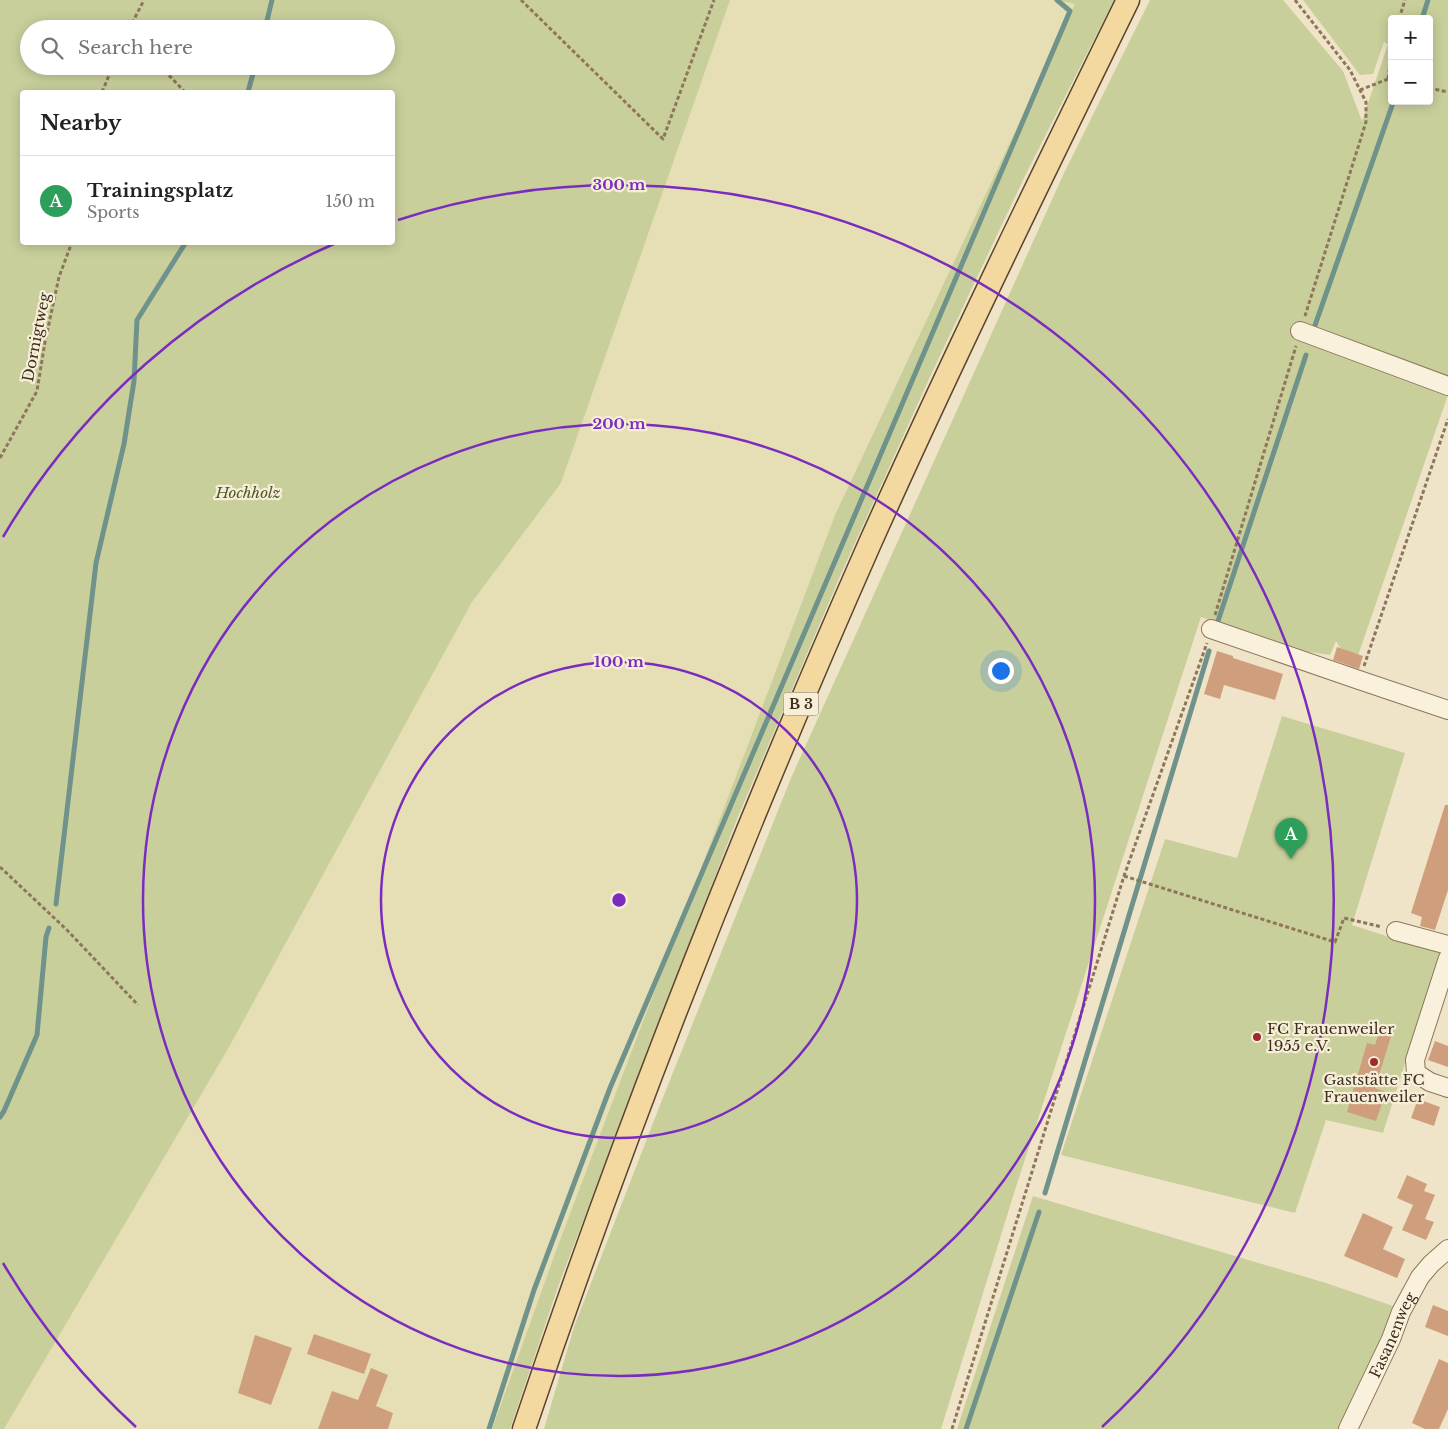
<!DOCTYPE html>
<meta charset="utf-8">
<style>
:root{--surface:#fff;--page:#f6f6f6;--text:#222;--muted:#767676;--line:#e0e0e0;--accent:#2563eb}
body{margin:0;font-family:"Libre Baskerville",serif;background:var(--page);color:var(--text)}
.controls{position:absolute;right:15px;top:15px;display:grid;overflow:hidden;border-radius:5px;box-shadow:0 2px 12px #0003}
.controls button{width:45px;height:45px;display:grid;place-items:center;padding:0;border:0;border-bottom:1px solid var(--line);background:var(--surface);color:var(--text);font:25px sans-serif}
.you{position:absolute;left:1000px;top:670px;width:18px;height:18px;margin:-12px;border:4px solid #fff;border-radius:50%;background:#1a73e8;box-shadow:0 0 0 8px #1a73e833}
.badge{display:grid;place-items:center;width:32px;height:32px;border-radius:50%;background:var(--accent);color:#fff;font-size:16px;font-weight:700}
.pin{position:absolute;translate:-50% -41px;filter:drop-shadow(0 1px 2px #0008)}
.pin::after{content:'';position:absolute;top:26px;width:18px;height:15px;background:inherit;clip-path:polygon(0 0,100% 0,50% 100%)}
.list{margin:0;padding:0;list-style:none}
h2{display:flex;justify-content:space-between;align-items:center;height:65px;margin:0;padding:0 20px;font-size:21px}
h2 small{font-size:16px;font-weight:400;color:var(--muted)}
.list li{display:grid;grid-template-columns:32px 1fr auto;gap:15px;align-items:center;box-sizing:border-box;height:90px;padding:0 20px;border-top:1px solid var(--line)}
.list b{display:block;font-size:19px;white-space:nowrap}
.list p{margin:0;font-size:16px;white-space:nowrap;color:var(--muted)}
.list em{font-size:16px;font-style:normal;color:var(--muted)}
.icon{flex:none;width:28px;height:28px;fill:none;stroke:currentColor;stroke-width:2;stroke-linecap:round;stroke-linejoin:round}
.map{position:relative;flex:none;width:1448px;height:1429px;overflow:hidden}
.search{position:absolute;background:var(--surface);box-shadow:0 2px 12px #0003;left:20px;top:20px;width:375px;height:55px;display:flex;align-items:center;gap:12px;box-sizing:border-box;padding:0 18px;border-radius:28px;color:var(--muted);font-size:19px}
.panel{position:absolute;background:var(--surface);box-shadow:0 2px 12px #0003;left:20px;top:90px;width:375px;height:155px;border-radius:5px}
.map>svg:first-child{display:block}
.farmland{fill:#e6deb5}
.green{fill:#c9cf9b;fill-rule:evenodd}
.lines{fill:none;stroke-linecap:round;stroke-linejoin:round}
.stream{stroke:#6f938a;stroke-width:5}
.building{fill:#cf9f7d}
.minor-casing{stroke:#8d765c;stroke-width:20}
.major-casing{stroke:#5b4430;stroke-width:25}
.path{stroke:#8d765c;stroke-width:3;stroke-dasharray:4 2.5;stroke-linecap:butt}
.minor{stroke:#faf1dc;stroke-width:18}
.major{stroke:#f3d9a0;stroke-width:22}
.ring{fill:none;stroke:#7b2cbf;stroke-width:2.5}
.poi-dot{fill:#9e2a2b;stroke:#f7eed8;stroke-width:2}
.labels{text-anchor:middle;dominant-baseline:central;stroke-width:4.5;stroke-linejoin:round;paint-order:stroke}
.shield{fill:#f7eed8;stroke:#756857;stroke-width:1}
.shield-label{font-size:14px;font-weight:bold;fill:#3d2e20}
.street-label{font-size:15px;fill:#3d2e20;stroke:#f7eed8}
.park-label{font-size:15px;font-style:italic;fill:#4d5a26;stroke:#f7eed8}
.poi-label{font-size:15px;fill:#3d2e20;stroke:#f7eed8;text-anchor:start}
.centre{fill:#7b2cbf;stroke:#f7eed8;stroke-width:2.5}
.ring-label{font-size:15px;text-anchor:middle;font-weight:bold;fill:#7b2cbf;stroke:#f7eed8;stroke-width:4.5;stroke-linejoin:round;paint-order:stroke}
</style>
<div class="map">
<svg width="1448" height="1429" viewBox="0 0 1448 1429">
<rect width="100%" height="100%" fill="#f0e4c8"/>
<polygon class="farmland" points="730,0 1056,0 1075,4 835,515 557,1248 492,1429 4,1429 228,1049 472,602 561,483"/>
<g class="green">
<path d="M0,0H730L561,483L472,602L228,1049L4,1429H0ZM29,29H386V66H29ZM22,92H392V242H22Z"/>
<polygon points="1056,0 1114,0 1025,176 929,379 841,574 737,819 559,1284 510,1429 492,1429 557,1248 835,515 1075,4"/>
<path d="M1150,0H1283L1343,71L1362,121L1388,44L1384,42L1373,74L1360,75L1303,0H1448V395L1353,670L1336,641L1330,655L1294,650L1201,617L1015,1190L941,1429H544L574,1327L660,1105L791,778L1064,173ZM1392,19H1429V101H1392Z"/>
<polygon points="1282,716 1405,753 1352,925 1440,953 1383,1133 1326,1120 1295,1213 1061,1155 1165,839 1237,858"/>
<polygon points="1033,1196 1326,1283 1396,1307 1338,1429 957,1429"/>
</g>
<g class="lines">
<g class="stream">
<polyline points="1422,19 1428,0"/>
<polyline points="265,29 272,0"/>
<polyline points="248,92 255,66"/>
<polyline points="1313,331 1393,103"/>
<polyline points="1218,621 1306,355"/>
<polyline points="56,904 96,563 124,444 134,381 137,320 186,242"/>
<polyline points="0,1117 4,1111 37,1035 46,937 49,928"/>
<polyline points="1045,1193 1209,651"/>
<polyline points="489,1429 534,1290 610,1088 1070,11 1057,0"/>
<polyline points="966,1429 1039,1212"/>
</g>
</g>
<g class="building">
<polygon points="1337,647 1363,656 1359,669 1333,660"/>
<polygon points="1217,651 1233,656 1233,658 1283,674 1275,700 1224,685 1220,699 1204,694"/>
<polygon points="1445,805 1448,805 1448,890 1435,930 1420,926 1422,917 1411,913"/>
<polygon points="1381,1026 1393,1030 1375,1088 1386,1092 1376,1121 1347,1112 1367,1043 1375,1045"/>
<polygon points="1435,1041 1448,1046 1448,1067 1428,1060"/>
<polygon points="1418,1099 1440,1107 1434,1126 1411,1118"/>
<polygon points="1407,1175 1427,1184 1424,1191 1435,1195 1425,1219 1434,1222 1426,1240 1402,1230 1413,1205 1397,1198"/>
<polygon points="1363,1213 1393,1227 1383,1249 1405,1259 1397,1278 1344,1256"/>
<polygon points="1433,1305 1448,1311 1448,1336 1425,1327"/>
<polygon points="314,1334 371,1354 364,1374 307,1354"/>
<polygon points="255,1335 292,1348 271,1405 238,1393"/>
<polygon points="1439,1359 1448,1363 1448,1409 1439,1429 1425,1429 1412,1423"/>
<polygon points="371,1368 388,1375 376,1406 393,1413 388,1429 318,1429 332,1391 358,1400"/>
</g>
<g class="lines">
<defs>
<g id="minor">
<polyline points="1300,331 1448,386"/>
<polyline points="1211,629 1359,680 1448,710"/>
<polyline points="1396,931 1448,945"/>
<polyline points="1448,958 1415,1060 1416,1073 1430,1082 1448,1088"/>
<path id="s1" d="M1348,1429L1391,1339L1401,1312L1420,1277L1431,1264L1448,1249"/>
</g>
<path id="major" d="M524,1429C625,1129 742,833 870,543C952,360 1040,180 1128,0"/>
</defs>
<use href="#minor" class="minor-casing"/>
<use href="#major" class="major-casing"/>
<g class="path">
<polyline points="521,0 663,139 714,0"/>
<polyline points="1295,0 1350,70 1366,102 1366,122 1305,316"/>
<polyline points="1399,19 1405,0"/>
<polyline points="129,29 144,0"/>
<polyline points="160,66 185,92"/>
<polyline points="1388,79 1392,50"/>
<polyline points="1429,88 1448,92"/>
<polyline points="1360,90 1388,79 1392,79"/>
<polyline points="102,92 113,66"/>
<polyline points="0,458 37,391 45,342 59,277 72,242"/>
<polyline points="1215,615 1296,346"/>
<polyline points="1364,666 1448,419"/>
<polyline points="0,867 67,930 138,1005"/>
<polyline points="1124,876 1335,942 1344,918 1382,927"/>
<polyline points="952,1429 1124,876 1207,643"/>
</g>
<use href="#minor" class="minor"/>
<use href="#major" class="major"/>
</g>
<g class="ring">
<circle cx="619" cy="900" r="238"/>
<circle cx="619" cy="900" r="476"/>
<path d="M136 1427A715 715 0 0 1 3 1263M3 537A715 715 0 0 1 334 244M398 220A715 715 0 0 1 1102 1427"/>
</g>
<g class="poi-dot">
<circle cx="1257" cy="1037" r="5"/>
<circle cx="1374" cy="1062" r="5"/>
</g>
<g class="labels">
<rect class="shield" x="783.5" y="692.5" width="35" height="23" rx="4"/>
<g class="shield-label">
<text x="801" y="704">B 3</text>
</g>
<g class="street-label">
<text transform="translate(36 337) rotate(-79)">Dornigtweg</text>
<text stroke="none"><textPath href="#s1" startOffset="104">Fasanenweg</textPath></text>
</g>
<g class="park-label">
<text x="248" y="492">Hochholz</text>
</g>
<g class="poi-label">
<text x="1267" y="1028">FC Frauenweiler<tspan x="1267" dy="17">1955 e.V.</tspan></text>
<text x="1374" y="1079" text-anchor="middle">Gaststätte FC<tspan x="1374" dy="17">Frauenweiler</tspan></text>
</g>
</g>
<circle cx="619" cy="900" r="8" class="centre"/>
<g class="ring-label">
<text x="619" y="190">300 m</text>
<text x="619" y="429">200 m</text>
<text x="619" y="667">100 m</text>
</g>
</svg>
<div class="controls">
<button>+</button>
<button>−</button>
</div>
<div class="you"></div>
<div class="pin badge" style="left:1291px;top:859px;background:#2e9e5b">A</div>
<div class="search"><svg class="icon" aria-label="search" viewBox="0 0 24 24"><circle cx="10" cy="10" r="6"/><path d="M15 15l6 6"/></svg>Search here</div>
<section class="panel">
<h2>Nearby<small></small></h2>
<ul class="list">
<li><span class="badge" style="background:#2e9e5b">A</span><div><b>Trainingsplatz</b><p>Sports</p></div><em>150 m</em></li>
</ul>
</section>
</div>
